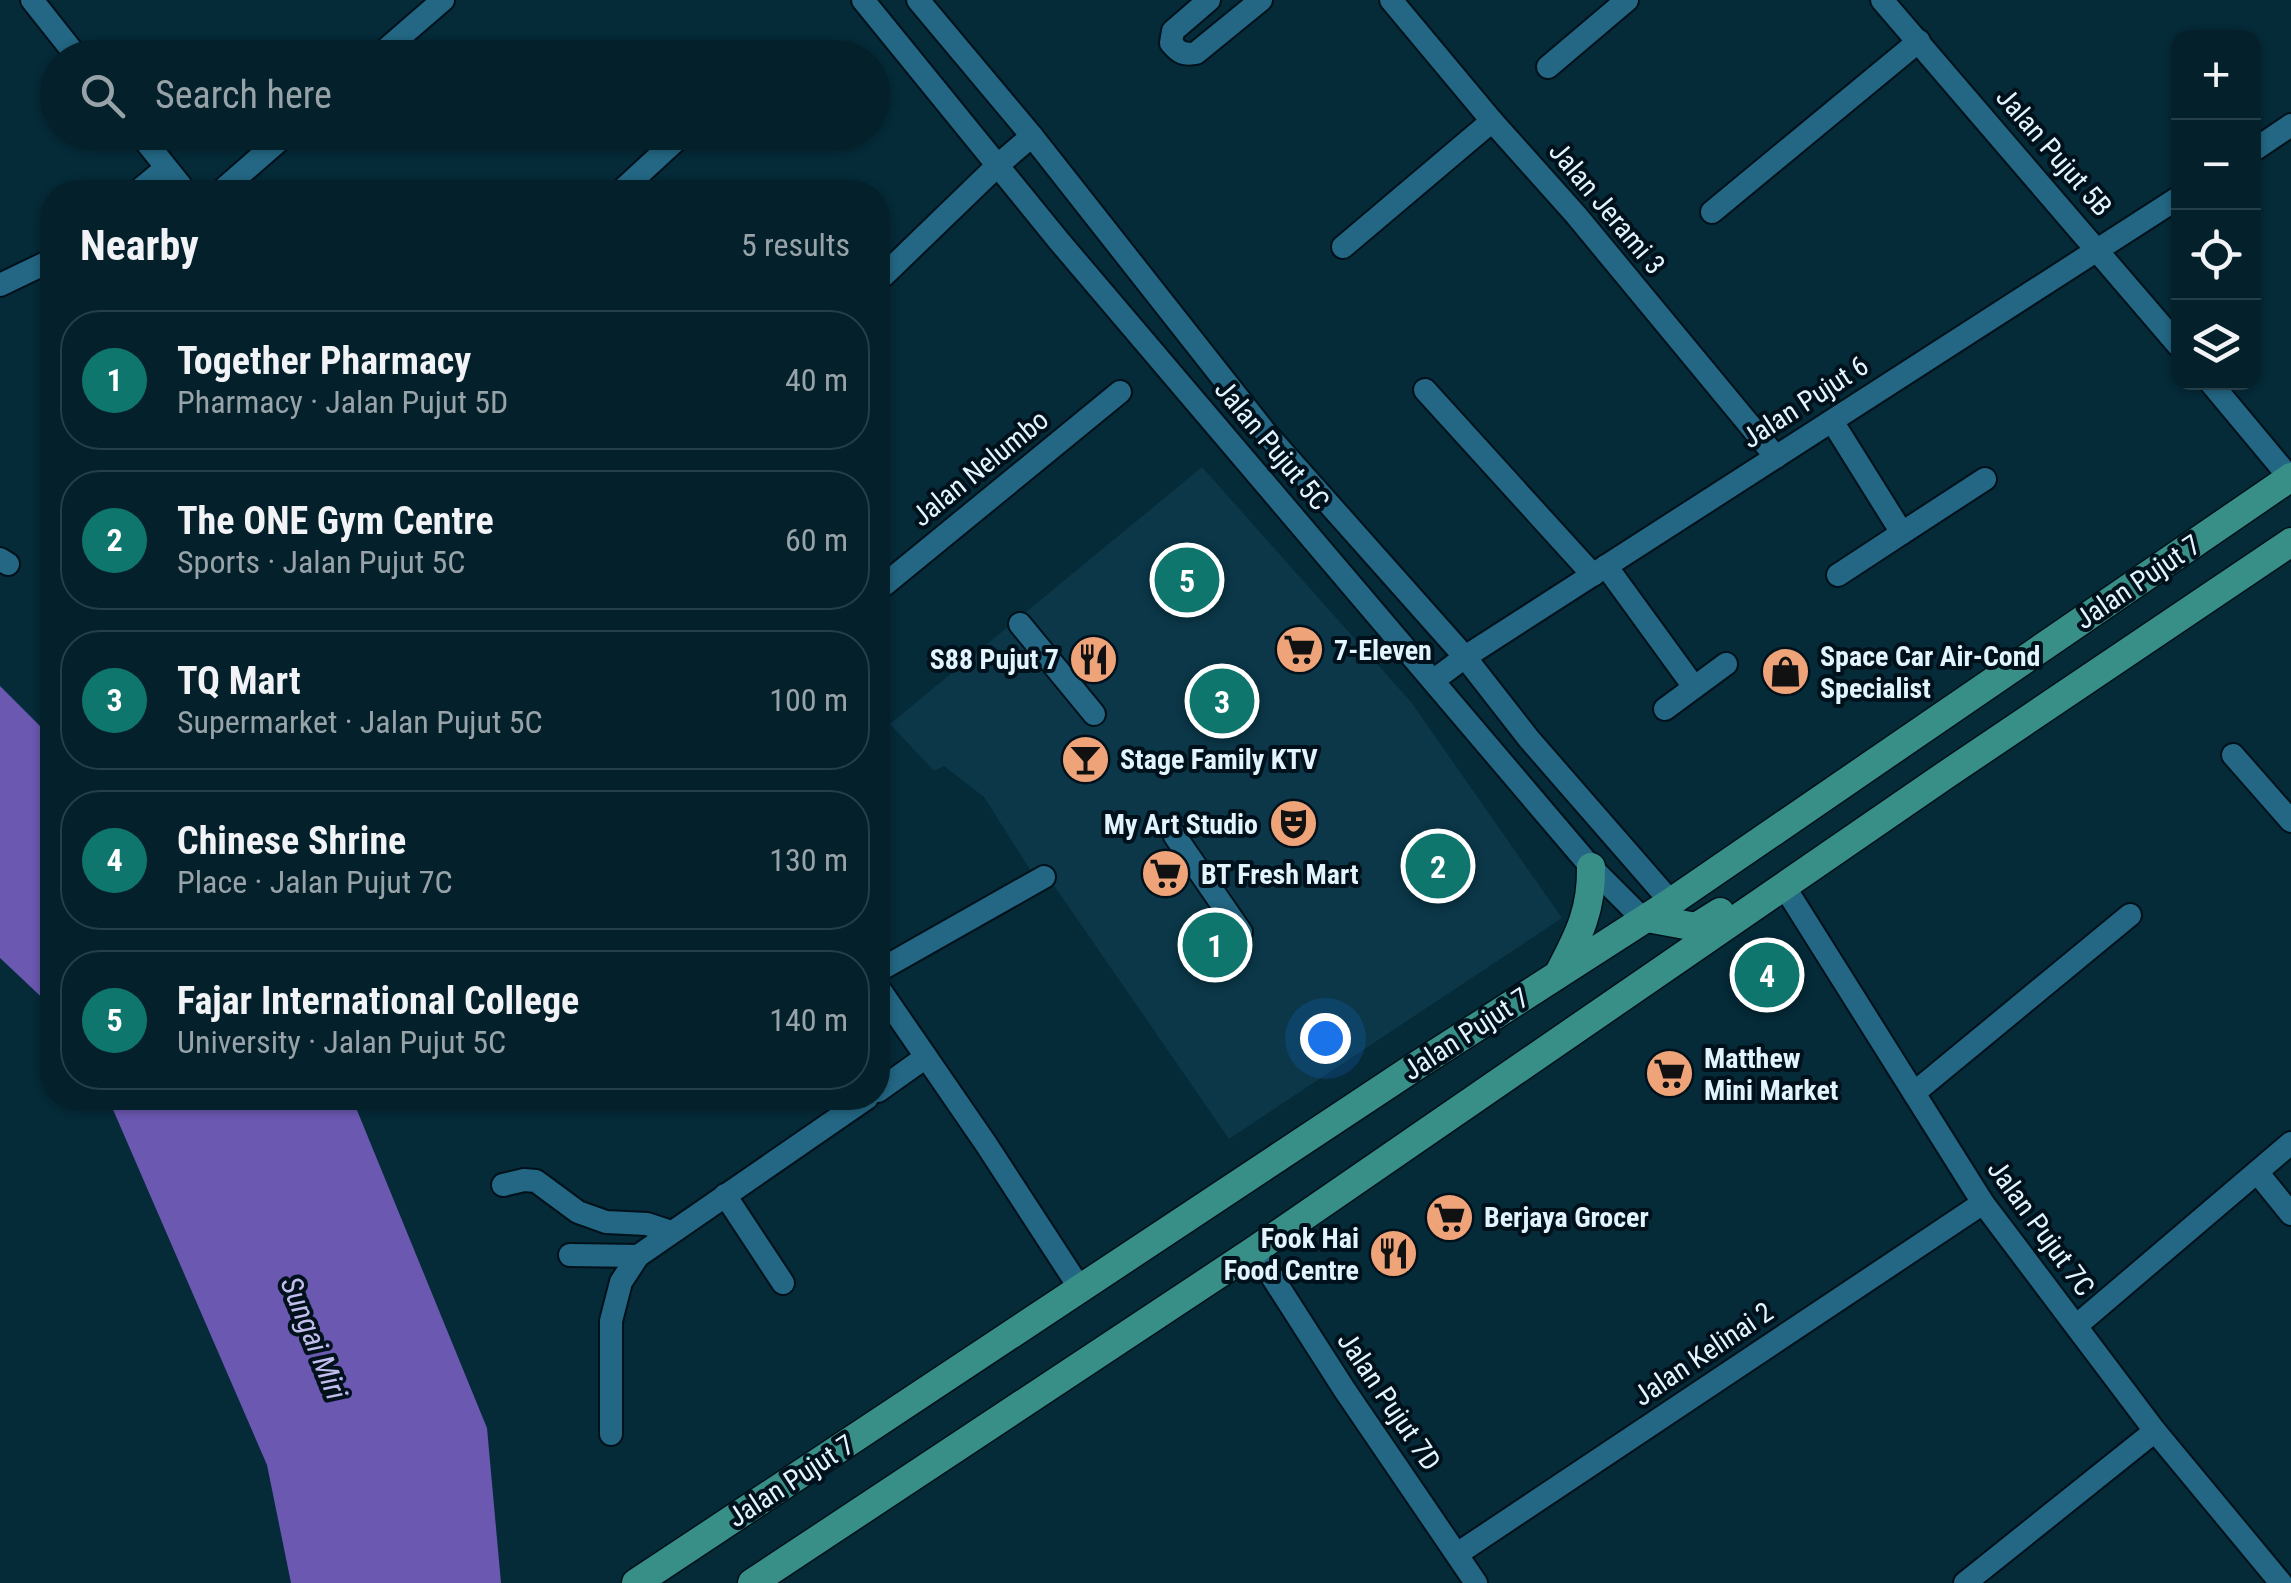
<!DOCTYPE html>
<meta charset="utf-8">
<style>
:root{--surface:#04202a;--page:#122d36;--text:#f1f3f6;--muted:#97a3a8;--line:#253e47;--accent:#0f766e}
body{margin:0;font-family:"Roboto Condensed",sans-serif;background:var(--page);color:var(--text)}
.controls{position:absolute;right:30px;top:30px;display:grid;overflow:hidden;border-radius:20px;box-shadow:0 2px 8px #0004}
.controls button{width:90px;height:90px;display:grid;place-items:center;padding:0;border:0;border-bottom:2px solid var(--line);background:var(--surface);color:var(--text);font:50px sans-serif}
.you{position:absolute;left:1325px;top:1038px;width:35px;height:35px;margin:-25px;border:8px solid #fff;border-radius:50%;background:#1a73e8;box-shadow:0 0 0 15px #1a73e833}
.badge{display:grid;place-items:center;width:65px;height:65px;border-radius:50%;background:var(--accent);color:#fff;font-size:32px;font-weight:700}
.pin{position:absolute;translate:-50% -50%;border:5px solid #fff;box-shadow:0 2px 10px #0006}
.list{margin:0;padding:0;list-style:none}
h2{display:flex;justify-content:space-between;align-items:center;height:130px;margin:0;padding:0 40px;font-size:42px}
h2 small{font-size:32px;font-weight:400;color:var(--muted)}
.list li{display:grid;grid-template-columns:65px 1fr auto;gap:30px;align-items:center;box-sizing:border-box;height:140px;margin:0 20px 20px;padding:0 20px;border:2px solid var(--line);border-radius:40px}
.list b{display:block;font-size:38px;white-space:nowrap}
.list p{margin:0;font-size:32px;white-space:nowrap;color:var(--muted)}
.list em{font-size:32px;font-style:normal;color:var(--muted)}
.icon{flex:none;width:55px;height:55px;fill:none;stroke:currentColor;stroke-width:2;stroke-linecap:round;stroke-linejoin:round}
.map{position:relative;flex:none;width:2291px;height:1583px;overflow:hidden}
.search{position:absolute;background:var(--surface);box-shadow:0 2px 8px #0004;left:40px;top:40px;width:850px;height:110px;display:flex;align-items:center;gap:25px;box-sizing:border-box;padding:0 35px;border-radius:55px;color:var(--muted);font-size:38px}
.panel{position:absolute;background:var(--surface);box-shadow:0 2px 8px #0004;left:40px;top:180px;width:850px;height:930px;border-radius:40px}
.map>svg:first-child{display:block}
.built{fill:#0b3748}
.water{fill:#6a58b1}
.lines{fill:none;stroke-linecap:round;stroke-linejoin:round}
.minor-casing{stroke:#00111a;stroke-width:26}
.major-casing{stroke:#00111a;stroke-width:31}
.minor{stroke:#236784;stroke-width:22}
.major{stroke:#378f88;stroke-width:28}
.labels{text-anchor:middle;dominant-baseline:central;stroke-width:8;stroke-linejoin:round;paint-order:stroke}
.street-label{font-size:28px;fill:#e2f5ff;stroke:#00111c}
.poi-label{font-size:28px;font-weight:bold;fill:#e2f5ff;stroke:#00111c;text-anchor:start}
.water-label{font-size:30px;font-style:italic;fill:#c3beed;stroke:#00111c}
</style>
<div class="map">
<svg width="2291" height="1583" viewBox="0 0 2291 1583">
<rect width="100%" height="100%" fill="#052a38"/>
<polygon class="built" points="1202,467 1411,702 1562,918 1229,1139 1046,874 1032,873 984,797 944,766 934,771 890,724"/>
<g class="water">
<polygon points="0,686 52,738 52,1007 0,958"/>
<polygon points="108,1098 352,1098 487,1428 501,1583 291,1583 267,1465"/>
</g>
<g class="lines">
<defs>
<g id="minor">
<polyline points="32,0 78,58"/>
<polyline points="863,0 1059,241 1591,867 1636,912 1647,918"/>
<polyline points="918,0 1032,136 1265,432 1465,657 1529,739 1671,902"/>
<path d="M1209,0L1173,31L1171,43C1179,53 1184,55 1196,53L1261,0"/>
<polyline points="1391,0 1492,121 1576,215 1776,457"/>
<polyline points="1882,0 2178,345"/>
<polyline points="376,58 443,0"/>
<polyline points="1548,67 1627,0"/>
<polyline points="138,132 186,192"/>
<polyline points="2254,150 2291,125"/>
<polyline points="137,192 166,168"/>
<polyline points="220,192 289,132"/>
<polyline points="620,192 685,132"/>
<polyline points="1712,212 1919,41"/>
<polyline points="1343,247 1492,121"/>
<polyline points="878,281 998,165 1032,136"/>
<polyline points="0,285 52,260"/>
<polyline points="2210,382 2290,478"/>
<polyline points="1425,390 1593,575"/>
<polyline points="1832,421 1902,533 1838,575"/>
<polyline points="1902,533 1985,479"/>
<polyline points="0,559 8,564"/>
<polyline points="1606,566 1694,687"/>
<polyline points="878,590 1120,392"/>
<polyline points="1020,624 1094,714"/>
<polyline points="1434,680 1465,657 2178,198"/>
<polyline points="1665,709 1726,664"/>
<polyline points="2233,755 2291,821"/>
<polyline points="1175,836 1241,932"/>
<polyline points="1784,886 1983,1203 2155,1431 2281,1583"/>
<polyline points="878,971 1044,877"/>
<polyline points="878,987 986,1144 1081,1290"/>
<polyline points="878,1091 926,1057"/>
<polyline points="1914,1093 2130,915"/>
<polyline points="2257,1172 2291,1214"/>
<polyline points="503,1185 524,1180 536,1181 578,1212 606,1222 647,1224 671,1232"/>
<polyline points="725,1195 783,1283"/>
<polyline points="1255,1250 1344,1389 1476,1583"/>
<polyline points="570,1255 638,1256"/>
<polyline points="2076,1326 2291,1143"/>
<polyline points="611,1434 611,1321 621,1282 638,1256 867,1098"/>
<polyline points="1457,1554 1983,1203"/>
<polyline points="1965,1583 2155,1431"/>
</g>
<g id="major">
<polyline points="1647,918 1696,927 1720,912"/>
<path d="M1560,971C1579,935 1592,909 1591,867"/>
<polyline points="636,1583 1413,1068 1671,902 2291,477"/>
<polyline points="752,1583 1255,1250 1947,774 2291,542"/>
</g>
</defs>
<use href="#minor" class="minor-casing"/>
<use href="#major" class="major-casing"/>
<use href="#minor" class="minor"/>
<use href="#major" class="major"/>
</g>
<defs>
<symbol id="supermarket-disc" viewBox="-11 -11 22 22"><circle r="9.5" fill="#efa378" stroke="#00111c"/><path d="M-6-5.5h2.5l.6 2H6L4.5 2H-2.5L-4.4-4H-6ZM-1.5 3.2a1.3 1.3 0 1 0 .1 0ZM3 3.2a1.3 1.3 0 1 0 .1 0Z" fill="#111"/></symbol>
<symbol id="restaurant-disc" viewBox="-11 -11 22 22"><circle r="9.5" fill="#efa378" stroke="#00111c"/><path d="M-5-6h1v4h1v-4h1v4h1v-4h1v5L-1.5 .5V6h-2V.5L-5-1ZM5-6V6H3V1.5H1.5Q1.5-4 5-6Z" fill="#111"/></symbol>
<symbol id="shop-disc" viewBox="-11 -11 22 22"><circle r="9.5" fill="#efa378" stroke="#00111c"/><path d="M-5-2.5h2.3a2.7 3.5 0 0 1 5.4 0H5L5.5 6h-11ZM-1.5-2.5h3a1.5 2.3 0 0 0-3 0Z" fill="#111"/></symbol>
<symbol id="bar-disc" viewBox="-11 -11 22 22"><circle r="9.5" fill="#efa378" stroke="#00111c"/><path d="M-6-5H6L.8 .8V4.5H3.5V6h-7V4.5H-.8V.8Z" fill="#111"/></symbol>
<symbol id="theatre-disc" viewBox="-11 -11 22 22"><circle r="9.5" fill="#efa378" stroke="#00111c"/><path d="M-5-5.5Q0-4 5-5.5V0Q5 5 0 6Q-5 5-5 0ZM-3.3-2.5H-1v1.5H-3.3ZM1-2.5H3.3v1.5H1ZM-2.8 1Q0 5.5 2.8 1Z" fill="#111"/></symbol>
</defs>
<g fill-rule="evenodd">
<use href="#supermarket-disc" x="1272" y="622" width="55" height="55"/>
<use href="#restaurant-disc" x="1066" y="632" width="55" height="55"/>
<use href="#shop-disc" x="1758" y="644" width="55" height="55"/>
<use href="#bar-disc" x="1058" y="732" width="55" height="55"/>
<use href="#theatre-disc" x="1266" y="796" width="55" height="55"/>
<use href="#supermarket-disc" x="1138" y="846" width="55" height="55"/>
<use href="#supermarket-disc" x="1642" y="1046" width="55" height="55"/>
<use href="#supermarket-disc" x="1422" y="1190" width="55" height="55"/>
<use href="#restaurant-disc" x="1366" y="1226" width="55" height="55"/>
</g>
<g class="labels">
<g class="street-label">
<text transform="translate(2054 152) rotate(49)">Jalan Pujut 5B</text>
<text transform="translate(1607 208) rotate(50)">Jalan Jerami 3</text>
<text transform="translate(1805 402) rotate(-33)">Jalan Pujut 6</text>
<text transform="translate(1272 445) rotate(50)">Jalan Pujut 5C</text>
<text transform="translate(980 468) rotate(-39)">Jalan Nelumbo</text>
<text transform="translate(2138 582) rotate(-34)">Jalan Pujut 7</text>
<text transform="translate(1466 1034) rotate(-33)">Jalan Pujut 7</text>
<text transform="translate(2041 1228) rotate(54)">Jalan Pujut 7C</text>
<text transform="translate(1703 1354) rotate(-34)">Jalan Kelinai 2</text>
<text transform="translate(1389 1401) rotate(56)">Jalan Pujut 7D</text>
<text transform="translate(791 1481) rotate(-33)">Jalan Pujut 7</text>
</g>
<g class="poi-label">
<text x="1334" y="650">7-Eleven</text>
<text x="1820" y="656">Space Car Air-Cond<tspan x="1820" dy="32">Specialist</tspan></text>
<text x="1059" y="659" text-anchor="end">S88 Pujut 7</text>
<text x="1120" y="759">Stage Family KTV</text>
<text x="1258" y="824" text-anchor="end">My Art Studio</text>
<text x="1201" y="874">BT Fresh Mart</text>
<text x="1704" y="1058">Matthew<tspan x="1704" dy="32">Mini Market</tspan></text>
<text x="1484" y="1217">Berjaya Grocer</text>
<text x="1359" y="1238" text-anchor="end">Fook Hai<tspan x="1359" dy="32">Food Centre</tspan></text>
</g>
<g class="water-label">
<text transform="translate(314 1338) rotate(68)">Sungai Miri</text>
</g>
</g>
</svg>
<div class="controls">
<button>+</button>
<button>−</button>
<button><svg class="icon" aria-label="locate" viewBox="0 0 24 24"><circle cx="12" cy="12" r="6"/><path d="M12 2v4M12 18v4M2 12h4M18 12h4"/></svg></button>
<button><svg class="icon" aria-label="layers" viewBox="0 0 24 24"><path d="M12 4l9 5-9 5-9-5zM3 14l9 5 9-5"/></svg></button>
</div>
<div class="you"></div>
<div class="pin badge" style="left:1215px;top:945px">1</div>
<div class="pin badge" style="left:1438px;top:866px">2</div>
<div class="pin badge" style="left:1222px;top:701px">3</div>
<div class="pin badge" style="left:1767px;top:975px">4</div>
<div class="pin badge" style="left:1187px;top:580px">5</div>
<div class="search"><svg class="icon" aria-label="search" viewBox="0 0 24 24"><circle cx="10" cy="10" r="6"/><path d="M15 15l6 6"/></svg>Search here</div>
<section class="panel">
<h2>Nearby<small>5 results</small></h2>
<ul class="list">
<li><span class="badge">1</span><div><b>Together Pharmacy</b><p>Pharmacy · Jalan Pujut 5D</p></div><em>40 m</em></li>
<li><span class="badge">2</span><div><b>The ONE Gym Centre</b><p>Sports · Jalan Pujut 5C</p></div><em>60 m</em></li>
<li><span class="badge">3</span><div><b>TQ Mart</b><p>Supermarket · Jalan Pujut 5C</p></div><em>100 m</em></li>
<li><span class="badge">4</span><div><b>Chinese Shrine</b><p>Place · Jalan Pujut 7C</p></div><em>130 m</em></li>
<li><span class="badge">5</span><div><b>Fajar International College</b><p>University · Jalan Pujut 5C</p></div><em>140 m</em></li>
</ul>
</section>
</div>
